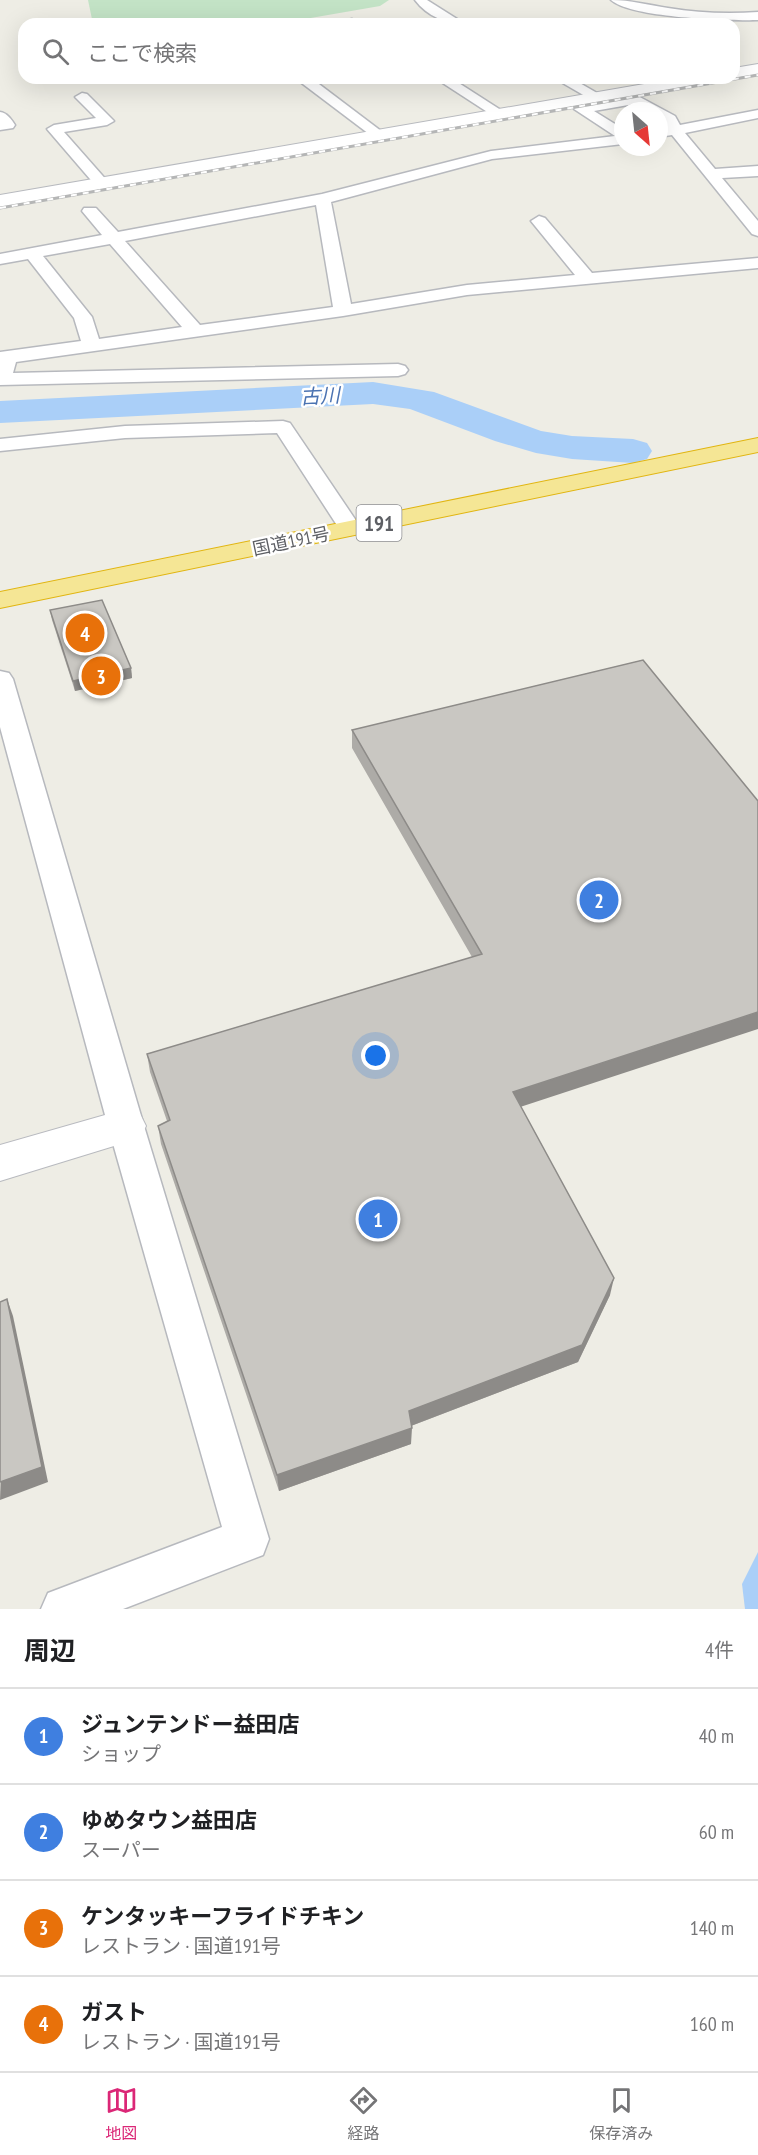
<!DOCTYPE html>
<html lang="ja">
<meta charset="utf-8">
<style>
:root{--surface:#fff;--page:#f6f6f6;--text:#202124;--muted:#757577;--line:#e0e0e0;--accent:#db2777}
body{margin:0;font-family:"PT Sans Narrow","Noto Sans JP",sans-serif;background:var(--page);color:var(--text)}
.compass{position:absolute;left:614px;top:102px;width:54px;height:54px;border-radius:50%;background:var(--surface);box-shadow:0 6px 24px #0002;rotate:153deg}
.you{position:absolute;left:376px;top:1056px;width:21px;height:21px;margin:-15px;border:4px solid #fff;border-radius:50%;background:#1a73e8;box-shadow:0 0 0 9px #1a73e833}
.badge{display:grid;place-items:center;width:39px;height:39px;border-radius:50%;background:var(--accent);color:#fff;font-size:20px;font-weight:700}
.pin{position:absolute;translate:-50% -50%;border:3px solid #fff;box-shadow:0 2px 6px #0006}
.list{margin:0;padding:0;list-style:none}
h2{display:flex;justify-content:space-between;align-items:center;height:78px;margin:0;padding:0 24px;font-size:26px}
h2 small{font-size:20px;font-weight:400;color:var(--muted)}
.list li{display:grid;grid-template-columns:39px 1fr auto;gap:18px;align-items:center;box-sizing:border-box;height:96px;padding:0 24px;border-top:2px solid var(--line)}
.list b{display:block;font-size:22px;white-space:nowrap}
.list p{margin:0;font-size:20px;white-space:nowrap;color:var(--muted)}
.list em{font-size:20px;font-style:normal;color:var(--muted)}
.icon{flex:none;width:33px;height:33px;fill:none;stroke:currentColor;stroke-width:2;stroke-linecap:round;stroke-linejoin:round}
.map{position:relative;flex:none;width:758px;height:1609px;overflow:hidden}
.search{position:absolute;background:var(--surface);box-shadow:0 6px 24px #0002;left:18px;right:18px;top:18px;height:66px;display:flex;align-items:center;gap:15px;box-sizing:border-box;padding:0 21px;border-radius:18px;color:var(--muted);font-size:22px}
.sheet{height:462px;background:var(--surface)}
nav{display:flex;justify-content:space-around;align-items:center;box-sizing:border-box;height:84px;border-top:2px solid var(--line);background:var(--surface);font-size:16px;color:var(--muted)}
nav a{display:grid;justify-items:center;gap:3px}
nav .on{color:var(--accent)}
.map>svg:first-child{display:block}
.green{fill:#c3e3c6}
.water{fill:#aacff8}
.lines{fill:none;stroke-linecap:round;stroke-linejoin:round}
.river{fill:#aacff8;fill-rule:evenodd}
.street-casing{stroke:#b7b9be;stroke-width:3}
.secondary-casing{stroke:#b8babf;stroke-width:2}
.highway-casing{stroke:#e1b511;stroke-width:2}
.street{fill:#fff;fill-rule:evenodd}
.secondary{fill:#fff;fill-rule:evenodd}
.highway{fill:#f5e695;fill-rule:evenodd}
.rail-casing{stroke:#b5b6b6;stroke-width:3}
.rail{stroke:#fff;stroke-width:2;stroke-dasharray:6;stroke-linecap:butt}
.wall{fill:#adaba7}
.shaded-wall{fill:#8d8b88}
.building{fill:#c9c7c2;stroke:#8d8b88;stroke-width:1.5}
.labels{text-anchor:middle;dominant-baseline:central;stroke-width:5;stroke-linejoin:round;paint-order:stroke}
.far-street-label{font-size:18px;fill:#5d5f64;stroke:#fff}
.far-water-label{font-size:20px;font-style:italic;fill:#4b73b2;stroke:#fff}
.shield{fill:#fff;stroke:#8e8f92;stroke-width:1.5}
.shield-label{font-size:21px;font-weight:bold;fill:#5d5f64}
</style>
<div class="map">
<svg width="758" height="1609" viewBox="0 0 758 1609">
<rect width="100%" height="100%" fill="#eeede5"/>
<polygon class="green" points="88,0 389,0 380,6 276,24 93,24"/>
<polygon class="water" points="758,1552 758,1609 745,1609 742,1584"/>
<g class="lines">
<polygon class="river" points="373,382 434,392 541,431 572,436 633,439 647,443 652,451 647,459 633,463 572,459 536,453 495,441 410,409 373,404 0,423 0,401"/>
<defs>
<g id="street">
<path d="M415,0H427L465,24C446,24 427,16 415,0Z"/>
<path d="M611,0C631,0 648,5 668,8C698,13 728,14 758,12V20C729,21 631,18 611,0Z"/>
<polygon points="352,19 360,24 347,24 348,20"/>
<polygon points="295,78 311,78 385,134 378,138 373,137"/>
<polygon points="435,78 451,78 507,114 500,118 495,117"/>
<polygon points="554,78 571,78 604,97 602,100 592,100"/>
<polygon points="82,93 87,94 114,121 107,125 64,132 109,183 101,188 96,186 47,129 54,125 96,118 75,97"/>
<path d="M636,95L675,116L680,125L758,110V118L685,133L715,169L758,166V176L722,178L758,221V236L752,234L672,135L659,137V129L667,127L659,118V111H646L634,104L594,111L623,129V144L492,159L331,202L351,304L467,285L575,275L531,221L539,216L545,218L592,273L758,258V268L467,295L343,316L16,362L13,373L398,364L405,366L408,370L405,374L398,376L0,385V352L81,341L74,318L28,259L0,264V254L102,235L82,211L84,208H96L118,232L322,194L491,151L615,136L574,109L581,105ZM316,205L333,307L200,325L125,241ZM110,244L182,327L99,339L92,317L43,256Z"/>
<path d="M0,112C7,113 11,119 15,125L13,128L0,130Z"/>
<polygon points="283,421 290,423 361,528 358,533 350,535 342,533 277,433 125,438 0,451 0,439 125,426"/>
<polygon points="0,671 9,673 13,679 144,1126 269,1539 263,1555 123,1609 41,1609 48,1593 222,1527 108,1126 0,727"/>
</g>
<g id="secondary">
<polygon points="758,64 758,74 734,78 734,68"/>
<polygon points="679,78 714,78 706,83 0,207 0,195"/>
<polygon points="126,1109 140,1114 146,1126 140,1138 0,1181 0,1145"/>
</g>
<polygon id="highway" points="758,438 758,452 0,608 0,592"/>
</defs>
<use href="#street" class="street-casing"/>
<use href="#secondary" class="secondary-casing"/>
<use href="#highway" class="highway-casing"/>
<use href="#street" class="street"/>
<use href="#secondary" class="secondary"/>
<use href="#highway" class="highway"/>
<defs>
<polyline id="rail" points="0,208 758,75"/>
</defs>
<use href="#rail" class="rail-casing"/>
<use href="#rail" class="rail"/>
</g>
<g class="wall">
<polygon points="50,610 131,668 132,678 75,691 52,620"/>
<polygon points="643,660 521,1107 610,1295 578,1362 411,1426 411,1444 279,1491 161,1144 158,1126 167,1121 150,1072 147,1054 472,957 352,748 352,730"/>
</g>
<g class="shaded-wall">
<polygon points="131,668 132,678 75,691 73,681"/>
<polygon points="758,1012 758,1029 511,1110 513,1092"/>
<polygon points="614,1278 610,1295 578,1362 408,1427 409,1411"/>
<polygon points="7,1299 13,1316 48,1482 0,1500"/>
<polygon points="412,1428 411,1444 279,1491 277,1475"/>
</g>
<g class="building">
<polygon points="102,600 131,668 73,681 50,610"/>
<polygon points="643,660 758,801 758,1012 513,1092 614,1278 582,1345 409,1411 412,1428 277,1475 158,1126 170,1120 147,1054 482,954 352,730"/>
<polygon points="7,1299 42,1467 0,1482 0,1302"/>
</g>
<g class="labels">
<g class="far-street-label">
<text transform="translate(291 541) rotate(-12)">国道191号</text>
</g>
<g class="far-water-label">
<text transform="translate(320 396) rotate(-3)">古川</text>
</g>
<rect class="shield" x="356.5" y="505" width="45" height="36" rx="4.5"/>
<g class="shield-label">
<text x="379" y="523">191</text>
</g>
</g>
</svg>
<svg class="compass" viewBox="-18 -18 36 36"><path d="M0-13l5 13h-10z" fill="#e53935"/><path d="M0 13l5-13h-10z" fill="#757577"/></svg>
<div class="you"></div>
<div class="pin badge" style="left:378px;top:1219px;background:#3f7fe0">1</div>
<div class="pin badge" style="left:599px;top:900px;background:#3f7fe0">2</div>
<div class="pin badge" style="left:101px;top:676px;background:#e8710a">3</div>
<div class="pin badge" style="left:85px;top:633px;background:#e8710a">4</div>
<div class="search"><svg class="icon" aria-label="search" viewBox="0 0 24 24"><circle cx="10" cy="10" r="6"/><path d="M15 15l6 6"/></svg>ここで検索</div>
</div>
<section class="sheet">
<h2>周辺<small>4件</small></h2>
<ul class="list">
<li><span class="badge" style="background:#3f7fe0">1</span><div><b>ジュンテンドー益田店</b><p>ショップ</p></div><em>40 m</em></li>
<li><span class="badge" style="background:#3f7fe0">2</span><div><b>ゆめタウン益田店</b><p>スーパー</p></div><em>60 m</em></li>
<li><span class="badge" style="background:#e8710a">3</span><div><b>ケンタッキーフライドチキン</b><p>レストラン · 国道191号</p></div><em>140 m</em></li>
<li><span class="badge" style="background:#e8710a">4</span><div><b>ガスト</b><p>レストラン · 国道191号</p></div><em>160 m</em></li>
</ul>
</section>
<nav>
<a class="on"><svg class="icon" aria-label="map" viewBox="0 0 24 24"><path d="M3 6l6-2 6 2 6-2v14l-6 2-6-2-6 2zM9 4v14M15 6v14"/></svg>地図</a>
<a><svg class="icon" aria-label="directions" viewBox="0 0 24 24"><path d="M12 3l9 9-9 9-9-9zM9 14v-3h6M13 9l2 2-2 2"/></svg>経路</a>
<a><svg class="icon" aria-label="saved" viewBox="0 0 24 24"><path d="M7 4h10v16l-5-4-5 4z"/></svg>保存済み</a>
</nav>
